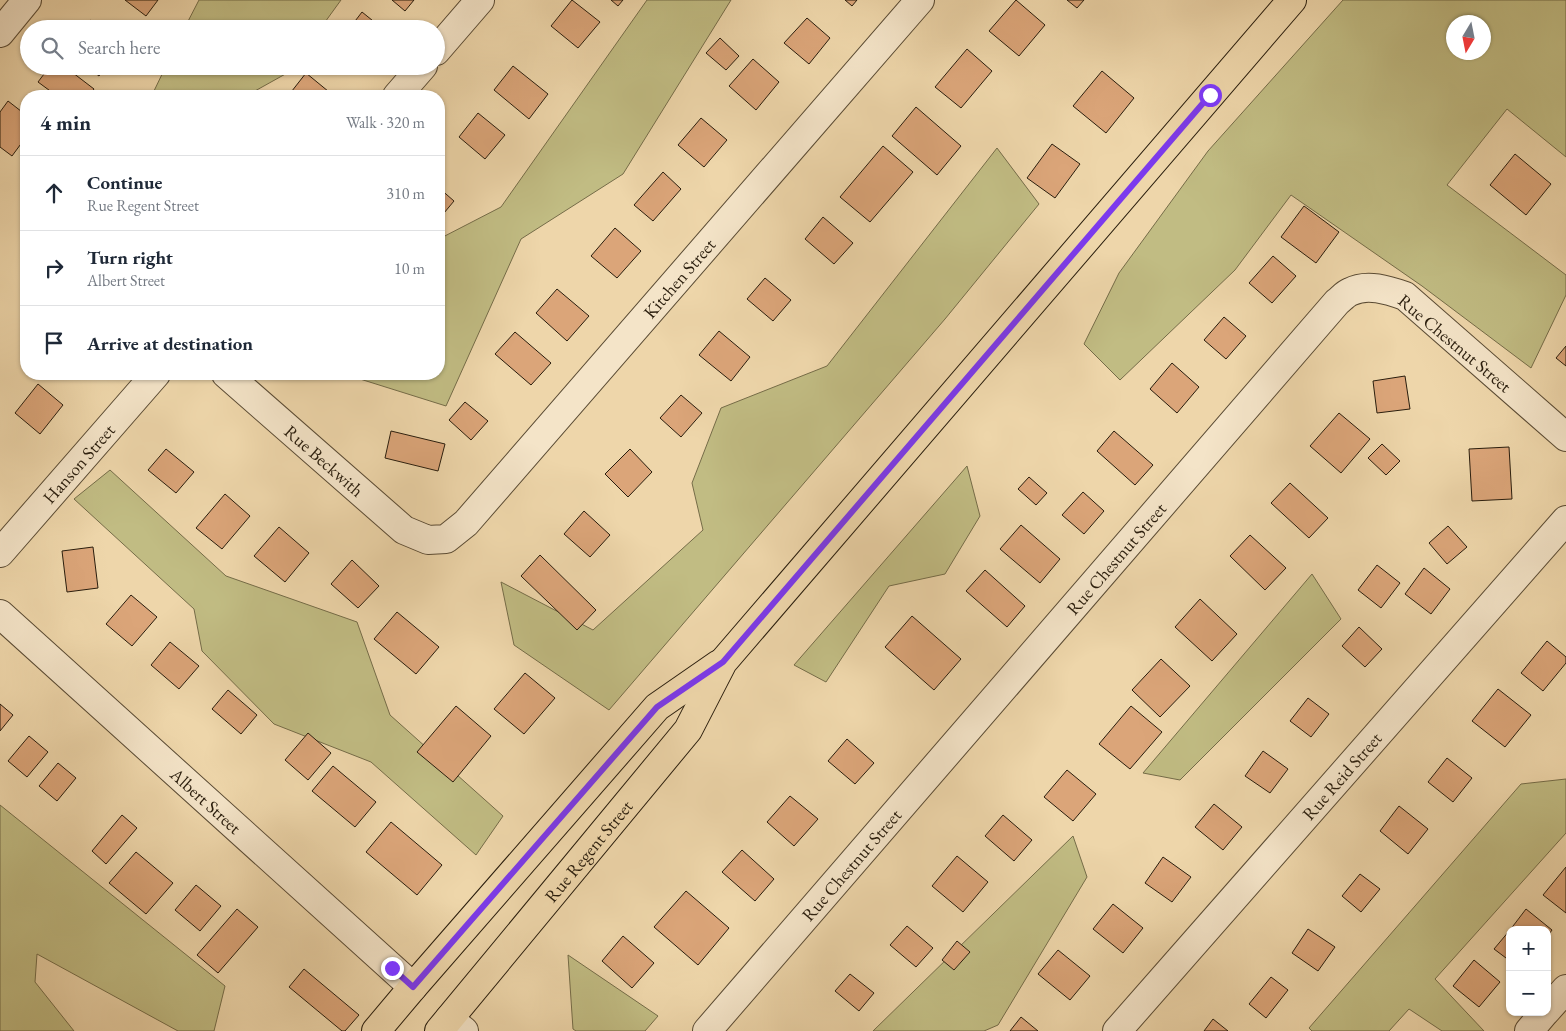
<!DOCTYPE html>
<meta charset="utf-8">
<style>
:root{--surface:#fff;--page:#f2f2f3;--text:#1f2937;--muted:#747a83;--line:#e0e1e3}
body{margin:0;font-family:"EB Garamond",serif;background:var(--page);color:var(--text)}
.controls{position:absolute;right:15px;bottom:15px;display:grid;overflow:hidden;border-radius:10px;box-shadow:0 1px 4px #0004}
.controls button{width:45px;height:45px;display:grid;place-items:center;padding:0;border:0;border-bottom:1px solid var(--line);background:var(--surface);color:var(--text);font:25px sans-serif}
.compass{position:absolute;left:1446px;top:15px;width:45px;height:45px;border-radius:50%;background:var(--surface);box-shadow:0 1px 4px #0004;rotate:190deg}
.stop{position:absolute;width:15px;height:15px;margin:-11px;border:4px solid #7c3aed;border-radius:50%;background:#fff}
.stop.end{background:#7c3aed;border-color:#fff;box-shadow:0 1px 5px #0008}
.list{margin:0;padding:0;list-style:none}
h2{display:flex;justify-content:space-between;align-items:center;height:65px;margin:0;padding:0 20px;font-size:21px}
h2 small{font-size:16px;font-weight:400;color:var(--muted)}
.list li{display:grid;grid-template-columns:32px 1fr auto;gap:15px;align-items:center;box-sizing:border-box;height:75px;padding:0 20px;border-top:1px solid var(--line)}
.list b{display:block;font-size:19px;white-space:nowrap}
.list p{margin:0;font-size:16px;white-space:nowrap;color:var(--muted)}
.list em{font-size:16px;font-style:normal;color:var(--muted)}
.icon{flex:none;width:28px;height:28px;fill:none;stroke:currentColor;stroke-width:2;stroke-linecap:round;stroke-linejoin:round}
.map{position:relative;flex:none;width:1566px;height:1031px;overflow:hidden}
.search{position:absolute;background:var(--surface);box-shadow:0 1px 4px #0004;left:20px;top:20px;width:425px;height:55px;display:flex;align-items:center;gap:12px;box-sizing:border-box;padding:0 18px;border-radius:28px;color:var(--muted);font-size:19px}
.panel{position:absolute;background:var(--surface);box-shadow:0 1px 4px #0004;left:20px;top:90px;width:425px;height:290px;border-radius:20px}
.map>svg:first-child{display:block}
.green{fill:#c1bc83;stroke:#756c48;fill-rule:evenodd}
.building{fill:#dba579;stroke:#291d0d}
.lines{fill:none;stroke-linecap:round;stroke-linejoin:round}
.minor-casing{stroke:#5a4b34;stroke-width:30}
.major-casing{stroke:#291d0d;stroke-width:30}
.minor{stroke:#f4e4c8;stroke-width:28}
.major{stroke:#eed6aa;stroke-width:28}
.route{stroke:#7c3aed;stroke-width:6}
.labels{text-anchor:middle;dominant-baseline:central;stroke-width:4;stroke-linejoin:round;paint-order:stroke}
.street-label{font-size:18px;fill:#291d0d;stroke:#f4e4c8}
</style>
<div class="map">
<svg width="1566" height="1031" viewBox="0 0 1566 1031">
<rect width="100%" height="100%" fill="#eed6aa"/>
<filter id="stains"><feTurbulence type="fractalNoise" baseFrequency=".004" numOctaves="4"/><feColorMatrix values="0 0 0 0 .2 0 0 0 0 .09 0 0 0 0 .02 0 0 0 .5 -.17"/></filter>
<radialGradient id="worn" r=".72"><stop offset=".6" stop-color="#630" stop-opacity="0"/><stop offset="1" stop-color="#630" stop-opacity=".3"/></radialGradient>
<g class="green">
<polygon points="199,0 341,0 320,29 184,29"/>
<polygon points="647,0 731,0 623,174 521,239 446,406 360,379 361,374 439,374 439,239 501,207"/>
<path d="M1343,0H1566V157L1507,109L1447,185L1566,275V295L1531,368L1422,286L1291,195L1235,270L1120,380L1084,344L1119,273L1208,151ZM1454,22H1484V52H1454Z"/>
<polygon points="166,66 293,66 289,72 246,96 156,96 153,93"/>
<polygon points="997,148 1039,204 945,319 609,710 514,645 501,582 593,630 703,530 692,483 721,408 827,366"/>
<polygon points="967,466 980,516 945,574 889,586 826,682 794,665"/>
<polygon points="110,470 226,576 357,622 390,715 503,816 476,855 371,762 274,724 202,651 194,609 74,499"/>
<polygon points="1312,574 1341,619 1180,780 1143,773"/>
<polygon points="1566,779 1566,833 1435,979 1484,1031 1442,1031 1409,1009 1389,1031 1312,1031 1309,1028 1521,784"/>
<polygon points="0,805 225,986 214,1031 178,1031 37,954 35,982 74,1031 0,1031"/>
<polygon points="1073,836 1087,877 998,1025 984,1031 873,1031"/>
<polygon points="568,955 658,1016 645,1031 576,1031 573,1029"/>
</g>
<g class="building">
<polygon points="125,0 158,0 146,16"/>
<polygon points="392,0 414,0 405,11"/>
<polygon points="572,0 600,22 578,48 551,26"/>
<polygon points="611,0 623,0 618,6"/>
<polygon points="845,0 857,0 852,6"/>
<polygon points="1016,0 1045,25 1019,56 989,31"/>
<polygon points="1067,0 1084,0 1077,8"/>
<polygon points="362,12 383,29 349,29"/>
<polygon points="807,18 830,38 809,64 784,43"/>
<polygon points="90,20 102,29 83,29"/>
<polygon points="720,38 739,56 726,70 706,53"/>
<polygon points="967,49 992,71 961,108 935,87"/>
<polygon points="753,59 779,82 756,110 729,86"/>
<polygon points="50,66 64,66 94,89 89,96 57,96 38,82"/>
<polygon points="86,66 106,66 99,76"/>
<polygon points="513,66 548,94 529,119 494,90"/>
<polygon points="1102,71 1134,98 1106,133 1073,106"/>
<polygon points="306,73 334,96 288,96"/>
<polygon points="8,101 26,115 26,137 12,156 0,147 0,112"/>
<polygon points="916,107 961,146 937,175 892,136"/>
<polygon points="478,113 505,135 485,159 459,137"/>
<polygon points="701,118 727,140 704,167 678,145"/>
<polygon points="1052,144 1080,164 1055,198 1027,178"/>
<polygon points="883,146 913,172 870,222 840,197"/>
<polygon points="1515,154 1551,184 1526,215 1490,185"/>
<polygon points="663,172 681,189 653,221 634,205"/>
<polygon points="439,188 454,201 439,219"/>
<polygon points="1304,206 1339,232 1316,263 1281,237"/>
<polygon points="823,217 853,243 834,264 805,239"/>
<polygon points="615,228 641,251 617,278 591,256"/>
<polygon points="1273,256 1296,276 1272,303 1249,283"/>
<polygon points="765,278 791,300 773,321 747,299"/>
<polygon points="557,289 589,316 567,341 536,313"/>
<polygon points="1224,317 1246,336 1226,359 1204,340"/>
<polygon points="719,331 750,357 731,381 699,355"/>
<polygon points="515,332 551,363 531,385 495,354"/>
<polygon points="1566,346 1566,366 1556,358"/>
<polygon points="1172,363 1199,387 1177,413 1150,389"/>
<polygon points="1405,376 1410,409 1377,413 1373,381"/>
<polygon points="38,384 63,405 40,434 15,413"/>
<polygon points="681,395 702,413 681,437 660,418"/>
<polygon points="465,402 488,421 471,440 449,420"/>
<polygon points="1339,413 1370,439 1341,473 1310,446"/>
<polygon points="391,431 445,444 438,471 385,458"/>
<polygon points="1114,431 1153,465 1135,485 1097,451"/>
<polygon points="1382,444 1400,461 1386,475 1368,458"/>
<polygon points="1509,447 1512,499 1472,501 1469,449"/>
<polygon points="166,449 194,472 176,493 148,470"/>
<polygon points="630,449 652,472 628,497 605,474"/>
<polygon points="1029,477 1047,493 1036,505 1018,489"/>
<polygon points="1290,483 1328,518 1309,538 1271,503"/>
<polygon points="1083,492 1104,511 1084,534 1062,515"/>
<polygon points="225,494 250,516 222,549 196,528"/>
<polygon points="584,511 610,535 590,557 564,534"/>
<polygon points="1021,525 1060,559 1040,583 1000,549"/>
<polygon points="1448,526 1467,547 1447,564 1429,543"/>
<polygon points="279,527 309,553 285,582 254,556"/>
<polygon points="1250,535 1286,568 1265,590 1230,556"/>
<polygon points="93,547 98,588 67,592 62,551"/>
<polygon points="540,555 596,610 577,630 521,576"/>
<polygon points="352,560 379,586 358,608 331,584"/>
<polygon points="1377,565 1400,583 1381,608 1358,590"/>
<polygon points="1424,568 1450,589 1431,614 1405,594"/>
<polygon points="985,570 1025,606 1007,627 966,591"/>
<polygon points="131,595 157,617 132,646 106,624"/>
<polygon points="1200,599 1237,634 1212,661 1175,627"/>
<polygon points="397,612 439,647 416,674 374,639"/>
<polygon points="912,616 961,659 934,690 885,647"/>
<polygon points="1359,627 1382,649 1365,667 1342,646"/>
<polygon points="1547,641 1566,657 1566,663 1543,691 1521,673"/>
<polygon points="170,642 199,666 179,689 151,665"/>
<polygon points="1161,659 1190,686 1160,717 1132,690"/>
<polygon points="525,673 555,698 524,734 494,709"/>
<polygon points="1498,689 1531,715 1505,747 1472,721"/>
<polygon points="228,690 257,715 241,734 212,709"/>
<polygon points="1308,698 1329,714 1311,737 1290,721"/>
<polygon points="0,704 13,715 0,731"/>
<polygon points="456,706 491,736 453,782 417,752"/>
<polygon points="1131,706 1162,732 1130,769 1099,744"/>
<polygon points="308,733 331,753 308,780 285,760"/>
<polygon points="29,736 48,752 27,777 8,761"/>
<polygon points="847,739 874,763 855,784 828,761"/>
<polygon points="1263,751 1288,769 1270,793 1245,776"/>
<polygon points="1447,758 1472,778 1453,802 1428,782"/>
<polygon points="58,763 76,778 57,801 39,786"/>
<polygon points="333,766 376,802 355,827 312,791"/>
<polygon points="1067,770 1096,794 1073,821 1044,797"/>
<polygon points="790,796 818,819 794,846 767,822"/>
<polygon points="1214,804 1242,827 1223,850 1195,827"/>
<polygon points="1399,806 1428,829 1408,854 1380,831"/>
<polygon points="122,815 137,828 106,864 92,851"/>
<polygon points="1003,815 1032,840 1014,861 985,836"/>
<polygon points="391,822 442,865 417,895 366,852"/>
<polygon points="742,850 774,879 755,901 722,872"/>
<polygon points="136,852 173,883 146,914 109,883"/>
<polygon points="957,856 988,882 963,912 932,886"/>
<polygon points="1163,857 1191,877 1172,902 1145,883"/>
<polygon points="1566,867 1566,913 1543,895"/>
<polygon points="1360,874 1380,889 1361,912 1342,896"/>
<polygon points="196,885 221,906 200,931 175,910"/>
<polygon points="686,891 729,928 698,965 654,927"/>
<polygon points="1113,904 1143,928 1123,953 1093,929"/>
<polygon points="237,909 258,927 218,973 197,955"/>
<polygon points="1526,909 1552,930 1547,937 1547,930 1510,930"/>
<polygon points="907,926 933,948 916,967 890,945"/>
<polygon points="1308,929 1335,947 1318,971 1292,953"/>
<polygon points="1510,930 1510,961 1494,949"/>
<polygon points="623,936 654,963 632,988 602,961"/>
<polygon points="957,941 970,952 954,970 942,960"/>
<polygon points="1058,950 1090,976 1070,1000 1038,974"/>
<polygon points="1474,960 1500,982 1479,1007 1453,986"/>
<polygon points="304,969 359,1015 345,1031 342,1031 289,987"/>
<polygon points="850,974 874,993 859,1011 835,991"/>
<polygon points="1271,977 1288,990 1266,1018 1249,1004"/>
<polygon points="1021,1017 1038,1031 1010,1031"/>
<polygon points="1213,1019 1228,1031 1204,1031"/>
</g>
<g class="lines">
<defs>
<g id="minor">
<polyline points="0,33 27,0"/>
<polyline points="436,51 480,0"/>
<polyline points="397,96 423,66"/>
<path id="s1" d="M226,374L404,530L428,540L446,539L466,523L920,0"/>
<path id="s2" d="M0,553L156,374"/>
<path id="s3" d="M0,614L413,987"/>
<polyline points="1547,1010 1566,989"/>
<polyline points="449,1019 464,1031"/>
<path id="s4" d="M707,1031L1337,302C1341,299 1345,294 1350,292C1367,283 1388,290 1405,296L1566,437"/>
<path id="s5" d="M1117,1031L1566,520"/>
<polyline points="1529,1031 1545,1012"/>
</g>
<g id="major">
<polyline points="376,1031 413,987 657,707 719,664"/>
<path id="s6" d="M439,1031L688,730L723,662L1292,0"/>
</g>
</defs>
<use href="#minor" class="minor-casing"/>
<use href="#major" class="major-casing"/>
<use href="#minor" class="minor"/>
<use href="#major" class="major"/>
</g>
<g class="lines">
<polyline class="route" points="392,968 413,987 657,707 723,662 1210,95"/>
</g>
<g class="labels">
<g class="street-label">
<text stroke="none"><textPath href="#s1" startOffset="631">Kitchen Street</textPath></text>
<text transform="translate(1455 343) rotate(40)">Rue Chestnut Street</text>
<text stroke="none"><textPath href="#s1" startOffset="131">Rue Beckwith</textPath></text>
<text stroke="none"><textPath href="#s2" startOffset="119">Hanson Street</textPath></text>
<text stroke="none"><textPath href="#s4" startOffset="625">Rue Chestnut Street</textPath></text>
<text stroke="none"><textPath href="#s5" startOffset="340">Rue Reid Street</textPath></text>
<text stroke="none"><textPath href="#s3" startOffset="278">Albert Street</textPath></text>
<text stroke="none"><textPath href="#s6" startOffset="234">Rue Regent Street</textPath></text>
<text stroke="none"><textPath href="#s4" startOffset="220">Rue Chestnut Street</textPath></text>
</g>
</g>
<rect width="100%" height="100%" filter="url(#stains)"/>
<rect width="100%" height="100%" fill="url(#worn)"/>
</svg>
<div class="controls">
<button>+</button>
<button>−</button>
</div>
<svg class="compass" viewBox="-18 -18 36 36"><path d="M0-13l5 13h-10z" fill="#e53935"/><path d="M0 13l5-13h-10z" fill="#747a83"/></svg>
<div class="stop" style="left:1210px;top:95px"></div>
<div class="stop end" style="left:392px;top:968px"></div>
<div class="search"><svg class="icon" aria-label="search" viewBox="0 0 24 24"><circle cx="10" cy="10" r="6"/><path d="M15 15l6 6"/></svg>Search here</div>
<section class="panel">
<h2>4 min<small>Walk · 320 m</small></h2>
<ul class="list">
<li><svg class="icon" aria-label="ahead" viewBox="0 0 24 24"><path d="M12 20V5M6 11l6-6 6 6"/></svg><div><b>Continue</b><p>Rue Regent Street</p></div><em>310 m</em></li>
<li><svg class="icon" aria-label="right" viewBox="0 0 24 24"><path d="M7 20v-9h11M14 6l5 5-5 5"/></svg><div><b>Turn right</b><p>Albert Street</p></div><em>10 m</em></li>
<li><svg class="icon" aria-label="arrive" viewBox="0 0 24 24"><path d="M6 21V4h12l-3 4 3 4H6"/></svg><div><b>Arrive at destination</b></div></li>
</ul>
</section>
</div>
